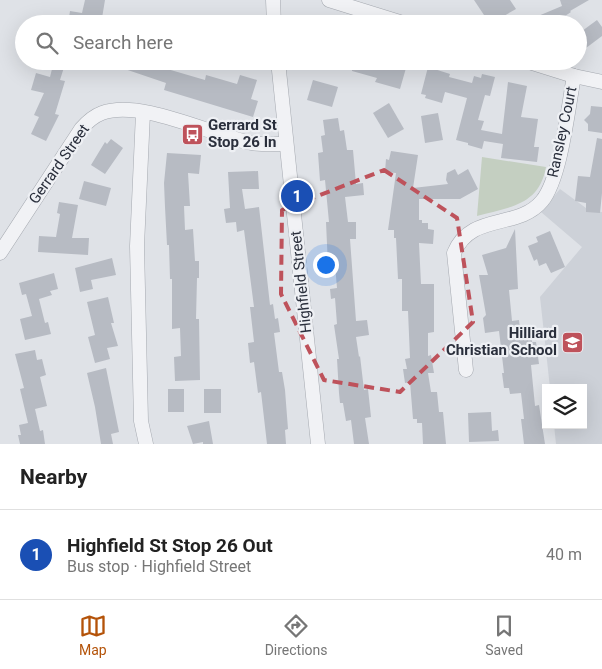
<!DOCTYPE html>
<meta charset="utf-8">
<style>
:root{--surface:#fff;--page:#f6f6f6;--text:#222;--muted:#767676;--line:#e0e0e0;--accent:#b45309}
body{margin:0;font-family:Roboto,sans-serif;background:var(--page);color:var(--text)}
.controls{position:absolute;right:15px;bottom:15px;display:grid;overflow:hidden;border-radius:0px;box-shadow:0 5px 20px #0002}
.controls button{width:45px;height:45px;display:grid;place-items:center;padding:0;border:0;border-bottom:1px solid var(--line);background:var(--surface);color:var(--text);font:25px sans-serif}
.you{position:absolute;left:325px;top:264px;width:18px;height:18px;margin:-12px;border:4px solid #fff;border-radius:50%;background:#1a73e8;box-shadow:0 0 0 8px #1a73e833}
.badge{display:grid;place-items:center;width:32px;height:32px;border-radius:50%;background:var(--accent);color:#fff;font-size:16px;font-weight:700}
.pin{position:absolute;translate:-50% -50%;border:2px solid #fff;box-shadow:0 1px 5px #0006}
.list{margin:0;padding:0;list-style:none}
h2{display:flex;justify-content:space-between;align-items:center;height:65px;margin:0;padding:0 20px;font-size:21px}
h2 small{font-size:16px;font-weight:400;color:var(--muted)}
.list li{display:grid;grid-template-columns:32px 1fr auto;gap:15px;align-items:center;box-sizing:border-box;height:90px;padding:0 20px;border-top:1px solid var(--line)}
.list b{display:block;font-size:19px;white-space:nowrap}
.list p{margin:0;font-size:16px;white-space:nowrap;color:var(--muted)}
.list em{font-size:16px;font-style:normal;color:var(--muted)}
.icon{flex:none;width:28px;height:28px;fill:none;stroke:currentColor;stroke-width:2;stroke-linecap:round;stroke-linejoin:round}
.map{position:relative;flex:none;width:602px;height:444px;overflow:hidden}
.search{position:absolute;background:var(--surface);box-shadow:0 5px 20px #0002;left:15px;right:15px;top:15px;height:55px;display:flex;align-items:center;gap:12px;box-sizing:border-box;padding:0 18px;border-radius:28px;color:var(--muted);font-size:19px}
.sheet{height:155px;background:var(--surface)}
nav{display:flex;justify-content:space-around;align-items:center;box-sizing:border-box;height:70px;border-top:1px solid var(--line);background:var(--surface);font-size:14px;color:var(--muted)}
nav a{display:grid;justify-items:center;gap:2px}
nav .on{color:var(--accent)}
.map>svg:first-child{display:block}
.built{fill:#cdd1d8}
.green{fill:#c4cfc1}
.building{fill:#b7bbc3}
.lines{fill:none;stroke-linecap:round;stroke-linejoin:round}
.street-casing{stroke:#a5a9b0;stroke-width:15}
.street{stroke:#f1f2f5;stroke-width:14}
.marked{fill:none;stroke:#be525b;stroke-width:4;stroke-dasharray:10 6;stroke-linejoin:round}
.labels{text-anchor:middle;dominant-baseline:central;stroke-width:4.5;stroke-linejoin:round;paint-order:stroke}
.poi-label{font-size:15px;font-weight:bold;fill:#2a2f3c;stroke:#eef0f4;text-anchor:start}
.street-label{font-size:15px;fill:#2a2f3c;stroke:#eef0f4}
</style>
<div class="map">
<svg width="602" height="444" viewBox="0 0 602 444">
<rect width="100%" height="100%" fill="#dfe2e7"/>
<polygon class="built" points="560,189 590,211 602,212 602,444 556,444 554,425 583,425 583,388 550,388 540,297 582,247 541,212"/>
<path class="green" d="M482,157L546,167C539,206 509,207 477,216Z"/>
<g class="building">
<polygon points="85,0 105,0 101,24 68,24 70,11 82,13"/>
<polygon points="474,0 510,0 516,9 490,24"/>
<polygon points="560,0 589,0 570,11 571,12 553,24 519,24 562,6"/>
<polygon points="597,20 602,27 602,36 578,54 578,34"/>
<polygon points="54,61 66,61 60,80 65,81 55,114 59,115 46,141 31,134 39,117 34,115 44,93 31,90 36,73 50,77"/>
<polygon points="110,61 159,61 157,66 205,80 206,75 237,84 240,75 257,80 251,99 258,101 253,117 164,90 166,83 110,64"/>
<polygon points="334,61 408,61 400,89 375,82 377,78 352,71 352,69 334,63"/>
<polygon points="428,67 450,74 449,77 472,83 474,76 481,78 482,74 495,77 490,96 485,95 478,120 484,121 481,130 502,134 508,82 527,86 521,117 538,119 534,147 539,147 537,162 501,158 503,144 484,141 482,149 468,145 468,143 456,140 467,98 445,92 442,103 425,98 426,95 421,94"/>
<polygon points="313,80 338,87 332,107 307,100"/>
<polygon points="389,103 404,129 388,138 373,113"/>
<polygon points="591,106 602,107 602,133 588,131 588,124 584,120 590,114"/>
<polygon points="438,113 443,140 425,143 421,116"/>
<polygon points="338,118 340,131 344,130 347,150 353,150 356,184 363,183 364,195 345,197 348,222 356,222 356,239 350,239 356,321 367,320 369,335 356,337 359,357 360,356 364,390 368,389 371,417 365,418 369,444 354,444 351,420 346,421 343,403 340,403 339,393 337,359 339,359 334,325 337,324 335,298 331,299 330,289 337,288 335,265 328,266 326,222 329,222 325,180 320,181 318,153 323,152 321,136 325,135 323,120"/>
<polygon points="597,138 602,139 602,193 600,213 586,212 586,203 575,201 578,176 590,177"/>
<polygon points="111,139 123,148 105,174 91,165 105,142 107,144"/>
<polygon points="391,151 418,155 413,188 448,184 446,180 447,173 455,169 458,175 468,169 478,189 460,199 419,199 419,220 422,220 422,223 428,223 428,229 434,230 433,244 419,243 421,284 434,284 434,332 428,333 428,356 431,355 434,373 428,373 431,392 437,392 439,412 443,412 446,444 423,444 422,423 417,423 417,419 413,419 410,382 405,383 403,369 407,369 405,359 410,358 408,311 402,311 402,279 398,279 396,238 394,238 394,230 388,230 396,173 385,172 386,159 389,160"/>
<polygon points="167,153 201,155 199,174 188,173 190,206 184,206 185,230 193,229 195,261 199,261 199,278 197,278 196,319 199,319 200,380 175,381 174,357 181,356 180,328 172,329 172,279 170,279 169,245 167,245 165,207 164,183"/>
<polygon points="258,171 259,189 242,189 245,209 259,207 270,305 273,304 275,319 278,318 280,332 274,333 279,372 282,372 285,390 288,429 285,430 286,444 267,444 261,392 258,393 254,362 250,363 248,343 254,342 250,307 254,307 244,230 237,232 236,222 226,223 224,209 230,208 228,172"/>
<polygon points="84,181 111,188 106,206 79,199"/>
<polygon points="59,202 78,205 72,238 89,238 88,255 38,252 39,236 56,237 60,214 57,213"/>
<polygon points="515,229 518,289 509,290 512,321 519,320 521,339 531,337 532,342 536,342 539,364 531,365 535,406 539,405 545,444 524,444 521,419 524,419 521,393 510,394 509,388 504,388 502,373 504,373 499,331 485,333 483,318 486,315 479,275 488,275 482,255 506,248"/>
<polygon points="550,231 565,267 551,273 546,263 539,266 537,259 534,261 528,246 538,242 536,237"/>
<polygon points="112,258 116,275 91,280 93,289 80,292 75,268"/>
<polygon points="54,273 58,289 50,291 52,295 39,299 45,323 48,322 51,334 25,340 20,319 32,316 26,294 22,295 19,283"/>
<polygon points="108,297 114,323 111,323 118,346 107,348 110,359 95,363 88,337 95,335 87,302"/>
<polygon points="35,350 37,360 42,359 46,375 40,377 47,406 35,409 40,431 43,430 45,444 20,444 18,435 21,435 19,425 28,423 20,389 24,388 15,354"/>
<polygon points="106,368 119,432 111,434 113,444 101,444 95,407 87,373"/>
<rect x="168" y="389" width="16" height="23"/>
<rect x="204" y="389" width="17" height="24"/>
<polygon points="491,412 492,431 498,430 499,441 469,442 468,413"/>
<polygon points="209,421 213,444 203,444 203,442 193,444 187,426"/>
</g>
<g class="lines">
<defs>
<g id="street">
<polyline points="273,0 274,24"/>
<polyline points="329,0 406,24"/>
<polyline points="278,61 318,444"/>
<polyline points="526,61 574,76 602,82"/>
<polyline points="143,113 137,246 141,421 146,444"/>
<path d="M0,253L81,129C87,122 94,116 102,113C141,99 211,135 251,143C262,145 275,144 286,144"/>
<path d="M466,370L454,253C471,212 518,230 542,201C561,178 568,108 574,76"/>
</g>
</defs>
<use href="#street" class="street-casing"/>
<use href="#street" class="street"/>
</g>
<path class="marked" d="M384,170L457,218L473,322L400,392L324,380L281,294L282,210Z"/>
<defs>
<symbol id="bus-square" viewBox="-11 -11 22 22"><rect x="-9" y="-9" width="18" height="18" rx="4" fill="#be525b" stroke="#eef0f4"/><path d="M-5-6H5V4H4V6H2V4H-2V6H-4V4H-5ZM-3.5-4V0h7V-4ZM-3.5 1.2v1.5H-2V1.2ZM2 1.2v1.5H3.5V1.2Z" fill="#fff"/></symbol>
<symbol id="school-square" viewBox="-11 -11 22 22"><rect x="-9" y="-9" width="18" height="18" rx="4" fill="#be525b" stroke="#eef0f4"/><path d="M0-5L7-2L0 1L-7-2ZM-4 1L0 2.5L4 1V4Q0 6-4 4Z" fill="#fff"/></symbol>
</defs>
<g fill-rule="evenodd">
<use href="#bus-square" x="180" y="122" width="25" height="25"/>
<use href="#school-square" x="560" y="330" width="25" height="25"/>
</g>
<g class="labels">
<g class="poi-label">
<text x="208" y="125">Gerrard St<tspan x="208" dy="17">Stop 26 In</tspan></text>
<text x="557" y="333" text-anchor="end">Hilliard<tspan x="557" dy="17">Christian School</tspan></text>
</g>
<g class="street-label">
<text transform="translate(562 132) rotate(-78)">Ransley Court</text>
<text transform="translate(59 164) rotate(-55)">Gerrard Street</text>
<text transform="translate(301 282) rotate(-96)">Highfield Street</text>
</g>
</g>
</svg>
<div class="controls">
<button><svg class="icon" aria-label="layers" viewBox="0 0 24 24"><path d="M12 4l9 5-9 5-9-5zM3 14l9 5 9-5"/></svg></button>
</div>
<div class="you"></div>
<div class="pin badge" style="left:297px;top:196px;background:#1a4fb4">1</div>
<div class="search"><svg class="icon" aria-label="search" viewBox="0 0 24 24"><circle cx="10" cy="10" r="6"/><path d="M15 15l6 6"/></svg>Search here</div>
</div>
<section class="sheet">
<h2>Nearby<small></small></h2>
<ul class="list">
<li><span class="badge" style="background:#1a4fb4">1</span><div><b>Highfield St Stop 26 Out</b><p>Bus stop · Highfield Street</p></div><em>40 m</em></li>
</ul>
</section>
<nav>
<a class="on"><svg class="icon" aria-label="map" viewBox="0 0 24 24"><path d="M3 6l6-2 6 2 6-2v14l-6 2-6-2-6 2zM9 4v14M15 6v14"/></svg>Map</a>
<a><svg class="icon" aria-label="directions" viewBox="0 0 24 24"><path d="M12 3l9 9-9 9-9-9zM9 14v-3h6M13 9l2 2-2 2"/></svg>Directions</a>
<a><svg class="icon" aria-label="saved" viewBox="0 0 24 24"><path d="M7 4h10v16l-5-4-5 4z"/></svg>Saved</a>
</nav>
